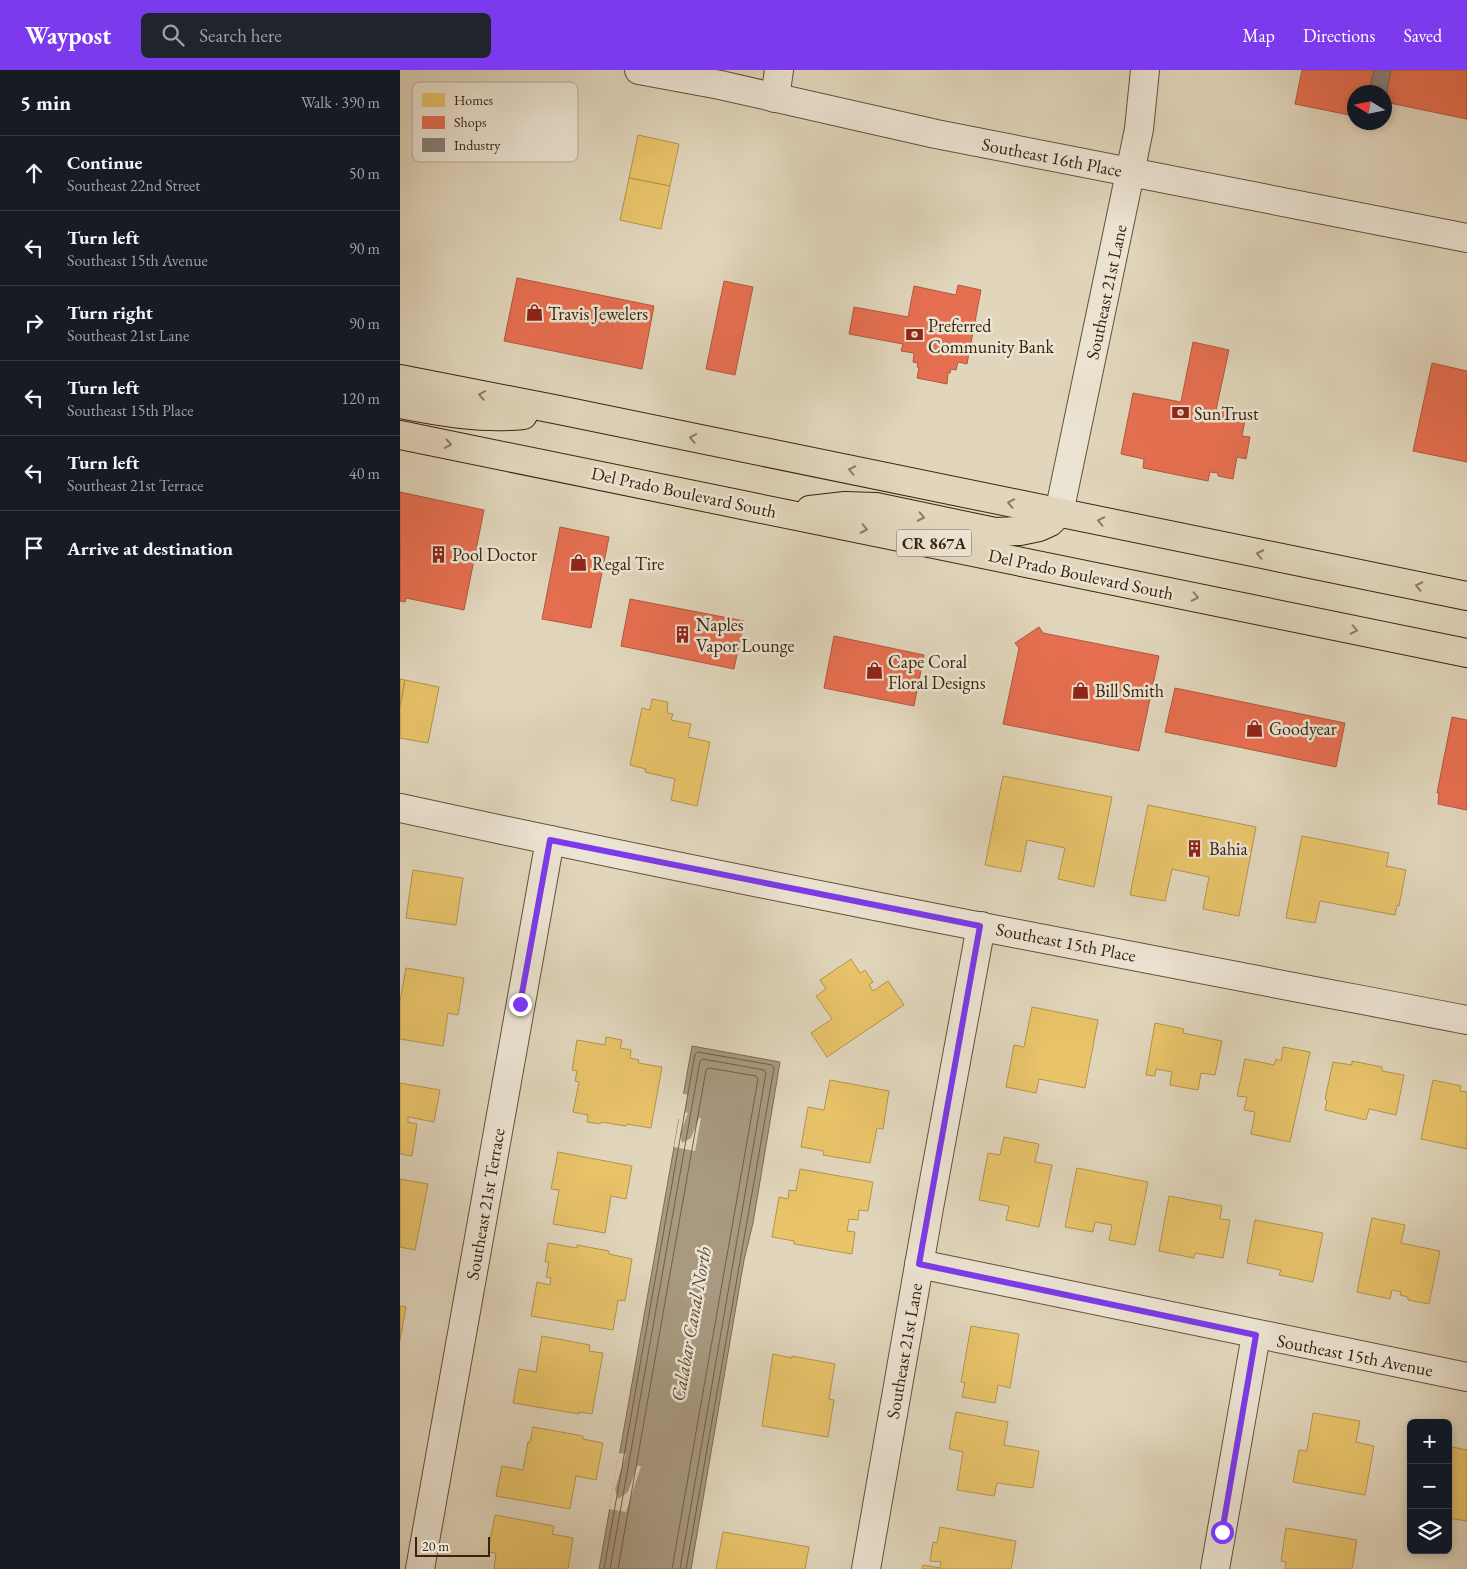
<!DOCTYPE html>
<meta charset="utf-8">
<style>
:root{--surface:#171b24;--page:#20242c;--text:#f1f3f6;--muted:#9ea1a6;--line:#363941;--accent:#7c3aed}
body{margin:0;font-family:"EB Garamond",serif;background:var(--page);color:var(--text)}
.controls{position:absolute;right:15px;bottom:15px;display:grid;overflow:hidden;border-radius:8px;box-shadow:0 2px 8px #0003}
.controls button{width:45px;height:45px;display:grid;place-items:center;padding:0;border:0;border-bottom:1px solid var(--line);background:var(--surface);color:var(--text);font:25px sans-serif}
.compass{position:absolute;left:947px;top:15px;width:45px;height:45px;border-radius:50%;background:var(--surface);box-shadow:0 2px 8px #0003;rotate:280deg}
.scale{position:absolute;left:15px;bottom:12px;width:75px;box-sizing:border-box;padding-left:5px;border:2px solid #39230d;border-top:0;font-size:14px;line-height:18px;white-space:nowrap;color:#39230d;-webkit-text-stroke:4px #ece4d3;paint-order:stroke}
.stop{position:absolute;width:15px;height:15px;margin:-11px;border:4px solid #7c3aed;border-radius:50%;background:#fff}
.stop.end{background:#7c3aed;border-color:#fff;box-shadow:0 1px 5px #0008}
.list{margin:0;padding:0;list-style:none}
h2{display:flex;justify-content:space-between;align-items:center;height:65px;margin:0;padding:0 20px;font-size:21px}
h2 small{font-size:16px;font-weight:400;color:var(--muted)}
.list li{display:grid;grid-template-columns:32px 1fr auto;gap:15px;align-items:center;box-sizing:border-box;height:75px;padding:0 20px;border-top:1px solid var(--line)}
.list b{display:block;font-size:19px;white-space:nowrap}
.list p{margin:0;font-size:16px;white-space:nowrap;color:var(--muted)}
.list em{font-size:16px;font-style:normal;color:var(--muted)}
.icon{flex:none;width:28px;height:28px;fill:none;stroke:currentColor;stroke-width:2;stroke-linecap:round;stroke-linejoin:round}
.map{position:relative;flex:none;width:1067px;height:1499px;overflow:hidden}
header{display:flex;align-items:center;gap:30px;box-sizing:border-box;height:70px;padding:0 25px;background:var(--accent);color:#fff}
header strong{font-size:24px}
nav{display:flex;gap:28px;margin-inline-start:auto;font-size:18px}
.search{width:350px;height:45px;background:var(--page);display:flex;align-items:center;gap:12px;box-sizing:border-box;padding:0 18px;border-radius:8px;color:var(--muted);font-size:19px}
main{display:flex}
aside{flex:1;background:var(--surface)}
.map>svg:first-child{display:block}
.water{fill:#a89980;stroke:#7c6a52}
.pier{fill:#e1d6bc}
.homes{fill:#e9c46a;stroke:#b4944e}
.shops{fill:#e76f51;stroke:#b3583d}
.industry{fill:#8a817c;stroke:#72655b}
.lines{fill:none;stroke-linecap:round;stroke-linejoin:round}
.shore{stroke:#705e46;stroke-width:1}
.minor-casing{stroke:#635039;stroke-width:30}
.major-casing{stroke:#39230d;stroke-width:30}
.minor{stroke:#ece4d3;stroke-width:28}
.major{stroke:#e1d6bc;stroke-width:28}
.oneway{stroke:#8d7c64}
.route{stroke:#7c3aed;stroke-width:6}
.labels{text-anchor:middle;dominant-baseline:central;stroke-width:5;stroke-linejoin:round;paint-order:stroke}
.shield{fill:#ece4d3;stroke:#6f5d48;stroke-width:1}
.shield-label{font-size:16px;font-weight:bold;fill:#39230d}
.street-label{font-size:18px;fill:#39230d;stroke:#ece4d3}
.poi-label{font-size:18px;fill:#39230d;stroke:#ece4d3;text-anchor:start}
.water-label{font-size:19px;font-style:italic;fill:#5a4630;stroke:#ece4d3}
.key{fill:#ece4d3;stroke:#b6aa98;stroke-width:1}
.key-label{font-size:14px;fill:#39230d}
</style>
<header>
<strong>Waypost</strong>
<div class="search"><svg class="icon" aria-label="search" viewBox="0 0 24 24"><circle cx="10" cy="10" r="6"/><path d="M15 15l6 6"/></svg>Search here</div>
<nav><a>Map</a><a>Directions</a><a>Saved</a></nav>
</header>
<main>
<aside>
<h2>5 min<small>Walk · 390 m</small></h2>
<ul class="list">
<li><svg class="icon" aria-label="ahead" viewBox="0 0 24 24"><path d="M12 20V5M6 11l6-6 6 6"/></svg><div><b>Continue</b><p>Southeast 22nd Street</p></div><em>50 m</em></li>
<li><svg class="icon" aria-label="left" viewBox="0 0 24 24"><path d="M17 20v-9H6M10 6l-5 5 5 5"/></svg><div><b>Turn left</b><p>Southeast 15th Avenue</p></div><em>90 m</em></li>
<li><svg class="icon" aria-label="right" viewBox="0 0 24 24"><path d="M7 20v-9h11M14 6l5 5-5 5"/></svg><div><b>Turn right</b><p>Southeast 21st Lane</p></div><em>90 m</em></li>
<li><svg class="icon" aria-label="left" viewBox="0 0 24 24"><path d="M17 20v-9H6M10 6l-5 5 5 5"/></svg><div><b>Turn left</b><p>Southeast 15th Place</p></div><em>120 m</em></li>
<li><svg class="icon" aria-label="left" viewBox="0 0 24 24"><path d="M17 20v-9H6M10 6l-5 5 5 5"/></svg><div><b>Turn left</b><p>Southeast 21st Terrace</p></div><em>40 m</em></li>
<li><svg class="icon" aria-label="arrive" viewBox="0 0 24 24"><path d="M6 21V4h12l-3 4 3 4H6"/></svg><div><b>Arrive at destination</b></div></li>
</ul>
</aside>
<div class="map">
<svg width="1067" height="1499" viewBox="0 0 1067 1499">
<rect width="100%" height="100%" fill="#e1d6bc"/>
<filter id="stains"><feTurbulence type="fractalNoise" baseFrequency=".004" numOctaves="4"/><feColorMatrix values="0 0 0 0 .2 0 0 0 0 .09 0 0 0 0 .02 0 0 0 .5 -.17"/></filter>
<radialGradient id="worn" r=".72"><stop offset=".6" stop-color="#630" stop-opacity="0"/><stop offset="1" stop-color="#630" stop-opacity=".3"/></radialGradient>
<polygon class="water" points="292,976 380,992 353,1153 344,1190 291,1499 199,1499"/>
<g class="pier">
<polygon points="281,1023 288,1025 285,1042 288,1043 280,1064 282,1073 291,1068 299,1048 301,1048 295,1081 274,1077 279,1049 276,1049"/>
<polygon points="219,1383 226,1384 215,1419 218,1429 228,1422 237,1396 241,1396 226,1442 209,1439"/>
</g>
<g class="homes">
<polygon points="238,65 279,74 270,116 229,108"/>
<polygon points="229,108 270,116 261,159 220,150"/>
<polygon points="0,609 5,610 0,637"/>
<polygon points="5,610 39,617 28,673 0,668 0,637"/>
<polygon points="252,629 268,632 267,643 273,644 271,650 291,654 288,667 310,672 297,736 271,730 275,709 245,702 246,699 230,695 242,638 250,640"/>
<polygon points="603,706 712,727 694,817 658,809 665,778 627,770 621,802 585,795"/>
<polygon points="748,735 856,757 839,846 803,839 809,807 772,799 765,831 730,825"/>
<polygon points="902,766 989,783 986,796 1006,800 999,836 997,835 995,845 920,831 915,853 886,848"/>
<polygon points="13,800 63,808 56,855 6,848"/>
<polygon points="451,889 460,903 465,900 473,912 469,915 473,921 488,911 504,935 427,987 411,963 432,949 416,926 426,919 420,910"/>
<polygon points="6,898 64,908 58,945 48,943 43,976 0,969 0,931"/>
<polygon points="632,937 698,950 685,1018 639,1009 636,1023 606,1017 614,975 624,977"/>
<polygon points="755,953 784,959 783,963 822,971 815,1005 801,1003 798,1020 770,1015 772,1002 756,999 755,1006 746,1005"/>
<polygon points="206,967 222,970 220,978 231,980 230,988 239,990 238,993 262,997 251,1058 227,1054 226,1056 201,1052 200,1054 187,1052 188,1045 173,1042 179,1012 175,1011 177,1001 172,1000 177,970 205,975"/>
<polygon points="883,977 910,982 890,1072 851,1064 855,1042 844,1040 847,1027 837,1026 845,989 874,995 876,989 881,991"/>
<polygon points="952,991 982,997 982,1001 1004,1005 996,1045 969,1039 966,1050 925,1040 927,1030 925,1029 933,992 952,995"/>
<polygon points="430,1010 489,1021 483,1059 477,1058 470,1093 423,1085 424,1081 401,1077 408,1037 424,1040"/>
<polygon points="1033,1010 1061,1016 1060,1021 1067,1022 1067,1079 1021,1069"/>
<polygon points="0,1013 40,1020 34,1052 8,1047 8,1052 17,1054 12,1086 0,1084"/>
<polygon points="604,1067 639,1074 635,1092 652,1095 639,1157 606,1150 609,1136 579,1130 588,1083 600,1085"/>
<polygon points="158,1082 232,1096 226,1129 211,1126 205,1163 153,1154 159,1120 151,1119"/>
<polygon points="677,1098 748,1112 735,1175 709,1170 712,1155 695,1152 693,1162 665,1157"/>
<polygon points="400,1099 473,1112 468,1141 459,1140 458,1150 449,1149 447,1161 455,1162 452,1184 394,1174 394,1171 372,1167 379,1127 388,1129 389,1120 396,1121"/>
<polygon points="0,1109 28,1114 15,1180 0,1177"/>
<polygon points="769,1126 822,1136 820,1149 830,1150 823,1188 795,1183 794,1188 759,1181"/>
<polygon points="972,1148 1005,1155 1001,1173 1040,1181 1029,1234 1008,1230 1008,1227 1000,1225 1001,1222 992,1220 990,1229 957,1222"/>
<polygon points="855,1150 923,1163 913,1212 879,1205 881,1200 847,1193"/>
<polygon points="148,1173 177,1178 177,1175 209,1181 209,1184 232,1189 225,1231 218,1230 213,1260 131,1246 137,1212 150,1215 151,1208 146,1207 149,1192 145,1192"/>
<polygon points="0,1236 6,1237 0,1270"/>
<polygon points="571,1256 619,1264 610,1318 598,1315 595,1333 562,1327 565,1313 561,1312"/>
<polygon points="142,1266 190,1275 189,1281 203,1283 192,1344 179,1342 179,1344 113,1333 119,1299 136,1302"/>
<polygon points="373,1284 392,1288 392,1286 435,1294 429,1329 434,1330 428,1367 362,1356"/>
<polygon points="556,1342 608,1352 604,1375 639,1381 633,1418 597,1413 594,1426 557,1420 563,1382 549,1379"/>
<polygon points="913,1343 960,1351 956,1372 974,1376 965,1425 893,1412 899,1380 907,1381"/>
<polygon points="133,1357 183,1366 183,1369 203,1373 196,1410 176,1406 170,1439 96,1426 102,1396 123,1400 128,1372 130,1372"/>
<polygon points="1052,1377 1067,1380 1067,1451 1048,1448 1048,1396"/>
<polygon points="95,1445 154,1456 152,1464 173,1468 168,1499 94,1499 96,1483 88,1482"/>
<polygon points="540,1457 616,1471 611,1499 522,1499 523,1495 540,1498 541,1492 530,1491 533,1472 537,1473"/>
<polygon points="886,1458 957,1470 952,1499 885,1499 886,1492 881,1491"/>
<polygon points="323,1462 409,1477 405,1499 316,1499"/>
</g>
<g class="shops">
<polygon points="902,0 974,0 969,22 954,22 954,46 895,34"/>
<polygon points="991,0 1067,0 1067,49 985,32"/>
<polygon points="117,208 254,236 242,299 104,271"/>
<polygon points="324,211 353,217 335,305 306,299"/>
<polygon points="558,215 581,220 567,294 558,292 556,300 551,299 550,303 548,303 547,314 517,308 519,298 517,297 518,293 513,292 514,283 501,281 503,274 449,264 454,237 508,247 514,216 556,225"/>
<polygon points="793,272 829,280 816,340 846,345 842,366 850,367 846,389 837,387 833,409 818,406 818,403 810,402 808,411 743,398 744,389 721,384 733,323 781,332"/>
<polygon points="1032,293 1067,301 1067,392 1013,381"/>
<polygon points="0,422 84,440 64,540 6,528 5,532 0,531"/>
<polygon points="160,457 209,467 191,558 142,549"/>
<polygon points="230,529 344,551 334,599 221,576"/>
<polygon points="639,557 643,563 759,586 739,681 603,654 619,578 615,573"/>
<polygon points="434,566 524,585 514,636 424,618"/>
<polygon points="775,618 945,653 936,697 765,662"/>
<polygon points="1052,647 1067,650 1067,740 1038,734 1039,723 1037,723"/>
</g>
<polygon class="industry" points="974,0 991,0 984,35 984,22 969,22"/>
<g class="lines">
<g class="shore">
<polyline points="204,1499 295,984 298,982 372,995 374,998 286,1499"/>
<polyline points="210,1499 300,991 303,989 364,1000 366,1003 280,1499"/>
<polyline points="218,1499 306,1000 309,998 356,1006 358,1009 272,1499"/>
</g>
<defs>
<g id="minor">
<polyline points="239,0 320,15 536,64 1067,168"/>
<polyline points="375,28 379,0"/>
<polyline points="659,443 724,132 739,59 745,0"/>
<path d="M0,738C354,815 711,882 1067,950"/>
<polyline points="519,1194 1067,1307"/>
<polyline points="20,1499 150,770"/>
<polyline points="466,1499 529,1138 581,856"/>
<polyline points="815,1499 856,1265"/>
</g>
<g id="major">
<polyline points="0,309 159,340 1067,526"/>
<path d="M0,334C40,342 82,349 123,345"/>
<polyline points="0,365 1067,583"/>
<polyline points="410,440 445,436 476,437 595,462 620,461 639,457 650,452 659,443"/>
</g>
</defs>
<use href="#minor" class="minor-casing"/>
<use href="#major" class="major-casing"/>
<use href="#minor" class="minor"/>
<use href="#major" class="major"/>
</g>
<defs><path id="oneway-chevron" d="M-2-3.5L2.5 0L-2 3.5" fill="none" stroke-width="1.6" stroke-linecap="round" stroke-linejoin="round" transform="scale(1.25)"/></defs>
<g class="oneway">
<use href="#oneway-chevron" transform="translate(82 325) rotate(-169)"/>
<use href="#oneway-chevron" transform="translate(293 368) rotate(-169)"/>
<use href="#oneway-chevron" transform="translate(48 374) rotate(11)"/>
<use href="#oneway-chevron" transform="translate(452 400) rotate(-168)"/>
<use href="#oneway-chevron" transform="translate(611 433) rotate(-168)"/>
<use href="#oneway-chevron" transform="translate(521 447) rotate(12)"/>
<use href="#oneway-chevron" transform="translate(701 451) rotate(-168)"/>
<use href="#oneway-chevron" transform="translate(464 459) rotate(12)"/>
<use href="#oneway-chevron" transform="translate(860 484) rotate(-168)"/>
<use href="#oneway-chevron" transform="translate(1019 516) rotate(-168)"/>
<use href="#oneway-chevron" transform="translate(795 527) rotate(12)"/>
<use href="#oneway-chevron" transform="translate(954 560) rotate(12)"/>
</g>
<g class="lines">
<polyline class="route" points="120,934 150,770 580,856 519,1194 856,1265 822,1462"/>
</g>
<defs>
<symbol id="shop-bare" viewBox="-9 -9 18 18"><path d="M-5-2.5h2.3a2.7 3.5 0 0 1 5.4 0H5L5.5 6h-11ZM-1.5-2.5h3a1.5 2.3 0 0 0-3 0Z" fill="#8f2418" stroke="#ece4d3" stroke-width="2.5" paint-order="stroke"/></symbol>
<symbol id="bank-bare" viewBox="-9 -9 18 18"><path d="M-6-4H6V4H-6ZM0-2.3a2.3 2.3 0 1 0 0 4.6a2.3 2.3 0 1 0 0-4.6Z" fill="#8f2418" stroke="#ece4d3" stroke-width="2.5" paint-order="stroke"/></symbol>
<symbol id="building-bare" viewBox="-9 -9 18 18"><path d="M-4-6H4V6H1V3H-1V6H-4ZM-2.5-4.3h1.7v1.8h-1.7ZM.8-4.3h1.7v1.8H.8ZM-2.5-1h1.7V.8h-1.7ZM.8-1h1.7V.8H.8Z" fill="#8f2418" stroke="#ece4d3" stroke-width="2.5" paint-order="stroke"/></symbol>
</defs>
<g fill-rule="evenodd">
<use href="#shop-bare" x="122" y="230" width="25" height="25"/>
<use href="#bank-bare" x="502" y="252" width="25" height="25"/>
<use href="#bank-bare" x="768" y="330" width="25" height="25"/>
<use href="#building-bare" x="26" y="472" width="25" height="25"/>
<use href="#shop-bare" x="166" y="480" width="25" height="25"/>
<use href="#building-bare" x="270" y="552" width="25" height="25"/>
<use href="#shop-bare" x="462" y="588" width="25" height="25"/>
<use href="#shop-bare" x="668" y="608" width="25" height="25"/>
<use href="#shop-bare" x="842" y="646" width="25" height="25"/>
<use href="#building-bare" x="782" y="766" width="25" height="25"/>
</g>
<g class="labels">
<rect class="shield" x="496.5" y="459.5" width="75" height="27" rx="4"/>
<g class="shield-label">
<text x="534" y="473">CR 867A</text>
</g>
<g class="street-label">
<text transform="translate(652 87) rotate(11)">Southeast 16th Place</text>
<text transform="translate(706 222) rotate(-78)">Southeast 21st Lane</text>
<text transform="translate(284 422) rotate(12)">Del Prado Boulevard South</text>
<text transform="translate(681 504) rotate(12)">Del Prado Boulevard South</text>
<text transform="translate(666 872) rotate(11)">Southeast 15th Place</text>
<text transform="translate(85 1134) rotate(-80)">Southeast 21st Terrace</text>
<text transform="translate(504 1281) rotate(-80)">Southeast 21st Lane</text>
<text transform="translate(955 1285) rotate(11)">Southeast 15th Avenue</text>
</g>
<g class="poi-label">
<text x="148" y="243">Travis Jewelers</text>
<text x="528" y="255">Preferred<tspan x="528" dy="21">Community Bank</tspan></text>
<text x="794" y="343">SunTrust</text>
<text x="52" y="484">Pool Doctor</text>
<text x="192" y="493">Regal Tire</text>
<text x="296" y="554">Naples<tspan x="296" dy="21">Vapor Lounge</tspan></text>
<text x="488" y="591">Cape Coral<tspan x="488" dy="21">Floral Designs</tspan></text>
<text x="695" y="620">Bill Smith</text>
<text x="869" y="658">Goodyear</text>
<text x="809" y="778">Bahia</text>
</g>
<g class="water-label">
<text transform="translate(291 1254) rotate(-80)">Calabar Canal North</text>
</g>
</g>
<rect x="12" y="12" width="166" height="80" rx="8" class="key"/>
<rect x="22" y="23" width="23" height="14" fill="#e9c46a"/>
<rect x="22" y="46" width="23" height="13" fill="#e76f51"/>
<rect x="22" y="68" width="23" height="14" fill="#8a817c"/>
<g class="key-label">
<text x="54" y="35">Homes</text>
<text x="54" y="57">Shops</text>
<text x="54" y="80">Industry</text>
</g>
<rect width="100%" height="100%" filter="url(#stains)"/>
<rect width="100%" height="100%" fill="url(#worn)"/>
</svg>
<div class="controls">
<button>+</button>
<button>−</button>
<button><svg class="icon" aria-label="layers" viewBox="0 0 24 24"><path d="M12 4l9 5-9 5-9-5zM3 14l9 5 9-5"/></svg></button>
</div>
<svg class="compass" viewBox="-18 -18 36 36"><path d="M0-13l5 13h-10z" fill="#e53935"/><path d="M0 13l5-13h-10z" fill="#9ea1a6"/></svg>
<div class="scale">20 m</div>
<div class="stop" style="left:822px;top:1462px"></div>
<div class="stop end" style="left:120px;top:934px"></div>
</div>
</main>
